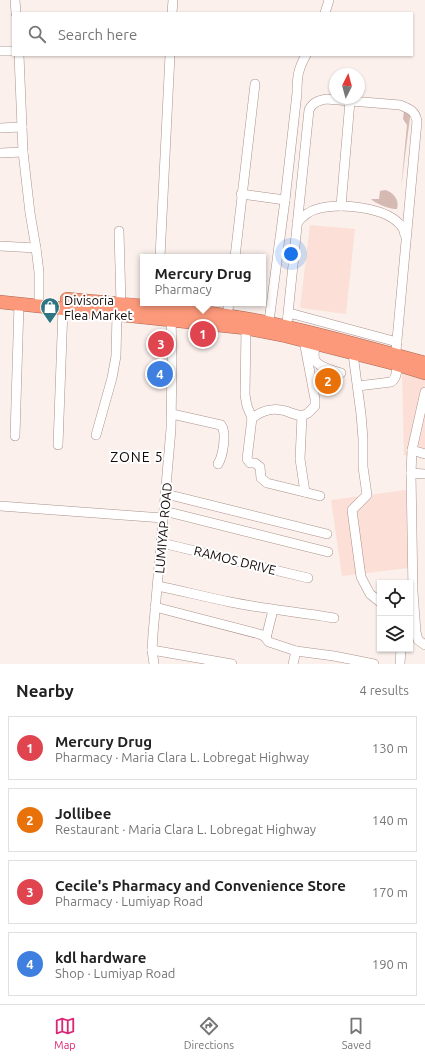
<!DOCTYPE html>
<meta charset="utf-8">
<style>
:root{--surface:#fff;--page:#f2f2f2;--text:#222;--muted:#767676;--line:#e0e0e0;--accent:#db2777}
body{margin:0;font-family:Ubuntu,sans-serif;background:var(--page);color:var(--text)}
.controls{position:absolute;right:12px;bottom:12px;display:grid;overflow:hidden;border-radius:0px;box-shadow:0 1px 3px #0004}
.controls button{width:36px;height:36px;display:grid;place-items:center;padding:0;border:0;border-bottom:1px solid var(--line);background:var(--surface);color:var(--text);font:20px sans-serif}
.compass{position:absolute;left:329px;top:68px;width:36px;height:36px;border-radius:50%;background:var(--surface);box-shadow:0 1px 3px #0004;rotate:6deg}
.you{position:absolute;left:291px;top:254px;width:14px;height:14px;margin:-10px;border:3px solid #fff;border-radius:50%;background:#1a73e8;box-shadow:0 0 0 6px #1a73e833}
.badge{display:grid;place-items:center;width:26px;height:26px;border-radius:50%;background:var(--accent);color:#fff;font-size:13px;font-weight:700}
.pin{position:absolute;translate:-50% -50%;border:2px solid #fff;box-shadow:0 1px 4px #0006}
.popup{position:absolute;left:140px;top:254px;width:126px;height:52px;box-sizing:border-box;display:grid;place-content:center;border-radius:0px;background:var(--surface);filter:drop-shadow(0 1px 3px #0005);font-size:13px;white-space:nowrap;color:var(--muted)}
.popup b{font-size:15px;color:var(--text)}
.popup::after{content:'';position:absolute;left:50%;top:100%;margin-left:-8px;border:8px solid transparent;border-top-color:var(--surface)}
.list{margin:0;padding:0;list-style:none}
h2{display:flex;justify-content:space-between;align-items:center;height:52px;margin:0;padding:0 16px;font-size:17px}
h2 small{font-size:13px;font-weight:400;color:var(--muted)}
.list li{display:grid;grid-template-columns:26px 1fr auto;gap:12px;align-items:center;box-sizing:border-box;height:64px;margin:0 8px 8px;padding:0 8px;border:1px solid var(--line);border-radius:0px}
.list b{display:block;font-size:15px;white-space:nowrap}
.list p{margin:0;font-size:13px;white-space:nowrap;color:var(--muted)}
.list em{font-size:13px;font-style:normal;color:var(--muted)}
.icon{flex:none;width:22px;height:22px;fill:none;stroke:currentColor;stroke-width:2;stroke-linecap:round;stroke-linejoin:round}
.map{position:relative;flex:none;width:425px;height:664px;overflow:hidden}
.search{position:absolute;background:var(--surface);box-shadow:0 1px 3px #0004;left:12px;right:12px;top:12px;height:44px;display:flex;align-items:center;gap:10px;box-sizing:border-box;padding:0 14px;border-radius:0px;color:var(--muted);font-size:15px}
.sheet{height:340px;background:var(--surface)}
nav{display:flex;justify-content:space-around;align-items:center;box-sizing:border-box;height:56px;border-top:1px solid var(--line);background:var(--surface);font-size:11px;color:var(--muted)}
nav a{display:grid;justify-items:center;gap:2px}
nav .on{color:var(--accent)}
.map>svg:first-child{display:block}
.built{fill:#fcdfd6}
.green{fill:#d4bab2}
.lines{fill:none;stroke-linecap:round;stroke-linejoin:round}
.minor-casing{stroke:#ac928b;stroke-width:10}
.highway-casing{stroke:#aa6753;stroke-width:14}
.minor{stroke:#fff;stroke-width:9}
.highway{stroke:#fc997b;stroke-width:13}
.labels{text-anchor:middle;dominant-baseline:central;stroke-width:4;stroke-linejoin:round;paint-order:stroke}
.poi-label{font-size:13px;fill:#130a08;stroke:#fff;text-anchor:start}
.street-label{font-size:13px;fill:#130a08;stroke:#fff}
.neighbourhood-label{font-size:14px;letter-spacing:1px;fill:#130a08;stroke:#fff}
</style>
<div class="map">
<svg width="425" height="664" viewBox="0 0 425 664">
<rect width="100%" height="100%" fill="#fbf0ec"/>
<g class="built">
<polygon points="310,225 355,229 346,314 300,308"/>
<polygon points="402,372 425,379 425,458 404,455"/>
<polygon points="406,490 408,568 342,576 331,500"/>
</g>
<g class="green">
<polygon points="404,111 409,114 410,117 401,188 407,125 403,119"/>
<path d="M385,190C393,192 400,200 397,209C392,210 374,203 371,199H379L380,191Z"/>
</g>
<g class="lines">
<defs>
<g id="minor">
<polyline points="15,0 16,13"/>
<polyline points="172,13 173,0"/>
<polyline points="325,13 329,0"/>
<polyline points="0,51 13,51"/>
<polyline points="19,55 23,152 30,213 36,248 39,272 39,305"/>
<polyline points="0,128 22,127"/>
<polyline points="0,153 23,152"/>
<polyline points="241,194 285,200"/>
<polyline points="341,206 350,101"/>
<path d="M297,223C302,217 309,211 317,209C339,203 387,206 402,227C404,229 404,232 405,235"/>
<polyline points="119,231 121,304"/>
<polyline points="0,246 36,248"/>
<polyline points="160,257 170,55"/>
<polyline points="235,257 255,84"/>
<polyline points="227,316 229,303"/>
<polyline points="288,316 293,314 397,342"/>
<polyline points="246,328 245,395 247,406 252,418"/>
<path d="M268,329L285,200L297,93C297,77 298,69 306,55"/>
<path d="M286,333L309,110C313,102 318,101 326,99L400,105C409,109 415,110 417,121L396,351C396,360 400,377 391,382L358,386"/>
<path d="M304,341L315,399V406L308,413L302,416C296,415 291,413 286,411C273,407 263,410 252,418L247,459L250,463H255L260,467L261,478L267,483L320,496"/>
<path d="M315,344C315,349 313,356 315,360C319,368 333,370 341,373"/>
<polyline points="353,354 361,414 363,439 363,467 367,495 352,510 361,577 370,594 380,602"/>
<polyline points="425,392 412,450 411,473 413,592 416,632 418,640 425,645"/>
<path d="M172,414L221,425C227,432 223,456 218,464"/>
<polyline points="302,416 300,459 305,492"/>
<polyline points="96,435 112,378 116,356 117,314"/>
<polyline points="15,436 19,304"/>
<polyline points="58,445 63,308"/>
<polyline points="412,450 425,454"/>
<polyline points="411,473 425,474"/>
<polyline points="166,494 327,534"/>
<polyline points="0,506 163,518"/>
<polyline points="164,511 328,552"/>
<polyline points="162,543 308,578"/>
<path d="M158,586C182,591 206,597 230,602C264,609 299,612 334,618"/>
<polyline points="155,607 259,634 264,636 269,642 296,651 334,656 374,664"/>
<polyline points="266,638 273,610"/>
<polyline points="152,650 232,664"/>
<polyline points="154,664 152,650 153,634 171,429 172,359 171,314"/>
<polyline points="293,664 296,651"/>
<polyline points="400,664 401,649"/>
</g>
<g id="highway">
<path d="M67,299C134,306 203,309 269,323C322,334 373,349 425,363"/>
<polyline points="0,302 246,328 286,336 396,364 425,373"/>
</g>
</defs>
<use href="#minor" class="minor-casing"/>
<use href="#highway" class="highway-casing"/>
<use href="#minor" class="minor"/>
<use href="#highway" class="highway"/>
</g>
<defs>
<symbol id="shop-pin" viewBox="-11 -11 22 30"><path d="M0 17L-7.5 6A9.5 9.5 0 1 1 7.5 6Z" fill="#2f7682" stroke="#fff"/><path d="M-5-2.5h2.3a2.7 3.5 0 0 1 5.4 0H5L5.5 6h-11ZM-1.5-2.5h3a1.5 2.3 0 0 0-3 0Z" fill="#fff"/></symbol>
</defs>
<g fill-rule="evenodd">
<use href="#shop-pin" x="39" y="296" width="22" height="30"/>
</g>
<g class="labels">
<g class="poi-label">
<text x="64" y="300">Divisoria<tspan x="64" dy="15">Flea Market</tspan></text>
</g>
<g class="street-label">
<text transform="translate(163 528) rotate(-85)">LUMIYAP ROAD</text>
<text transform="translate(235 560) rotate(14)">RAMOS DRIVE</text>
</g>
<g class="neighbourhood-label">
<text x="137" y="457">ZONE 5</text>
</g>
</g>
</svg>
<div class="controls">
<button><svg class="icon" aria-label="locate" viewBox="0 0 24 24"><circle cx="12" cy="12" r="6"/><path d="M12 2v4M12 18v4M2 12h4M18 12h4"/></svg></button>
<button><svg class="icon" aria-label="layers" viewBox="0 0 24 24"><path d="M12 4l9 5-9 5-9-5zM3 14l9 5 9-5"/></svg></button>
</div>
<svg class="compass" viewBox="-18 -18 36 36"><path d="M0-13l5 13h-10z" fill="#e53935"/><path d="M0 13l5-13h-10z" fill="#767676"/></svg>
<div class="you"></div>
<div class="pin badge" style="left:203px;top:334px;background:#e0444e">1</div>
<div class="popup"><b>Mercury Drug</b>Pharmacy</div>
<div class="pin badge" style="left:328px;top:381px;background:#e8710a">2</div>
<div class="pin badge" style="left:161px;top:344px;background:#e0444e">3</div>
<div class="pin badge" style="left:160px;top:374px;background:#3f7fe0">4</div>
<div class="search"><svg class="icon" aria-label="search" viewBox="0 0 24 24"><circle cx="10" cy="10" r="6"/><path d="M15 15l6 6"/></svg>Search here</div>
</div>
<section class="sheet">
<h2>Nearby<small>4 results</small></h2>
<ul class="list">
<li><span class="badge" style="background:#e0444e">1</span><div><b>Mercury Drug</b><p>Pharmacy · Maria Clara L. Lobregat Highway</p></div><em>130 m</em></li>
<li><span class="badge" style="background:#e8710a">2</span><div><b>Jollibee</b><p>Restaurant · Maria Clara L. Lobregat Highway</p></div><em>140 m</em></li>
<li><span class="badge" style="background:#e0444e">3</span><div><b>Cecile's Pharmacy and Convenience Store</b><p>Pharmacy · Lumiyap Road</p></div><em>170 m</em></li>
<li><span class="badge" style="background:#3f7fe0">4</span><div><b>kdl hardware</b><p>Shop · Lumiyap Road</p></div><em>190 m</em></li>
</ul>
</section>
<nav>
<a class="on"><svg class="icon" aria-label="map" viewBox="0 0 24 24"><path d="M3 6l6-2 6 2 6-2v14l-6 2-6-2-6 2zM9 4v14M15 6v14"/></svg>Map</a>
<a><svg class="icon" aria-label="directions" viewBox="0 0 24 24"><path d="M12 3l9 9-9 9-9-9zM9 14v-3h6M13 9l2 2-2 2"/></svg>Directions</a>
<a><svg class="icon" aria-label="saved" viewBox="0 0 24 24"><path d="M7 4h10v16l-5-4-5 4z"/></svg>Saved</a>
</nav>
